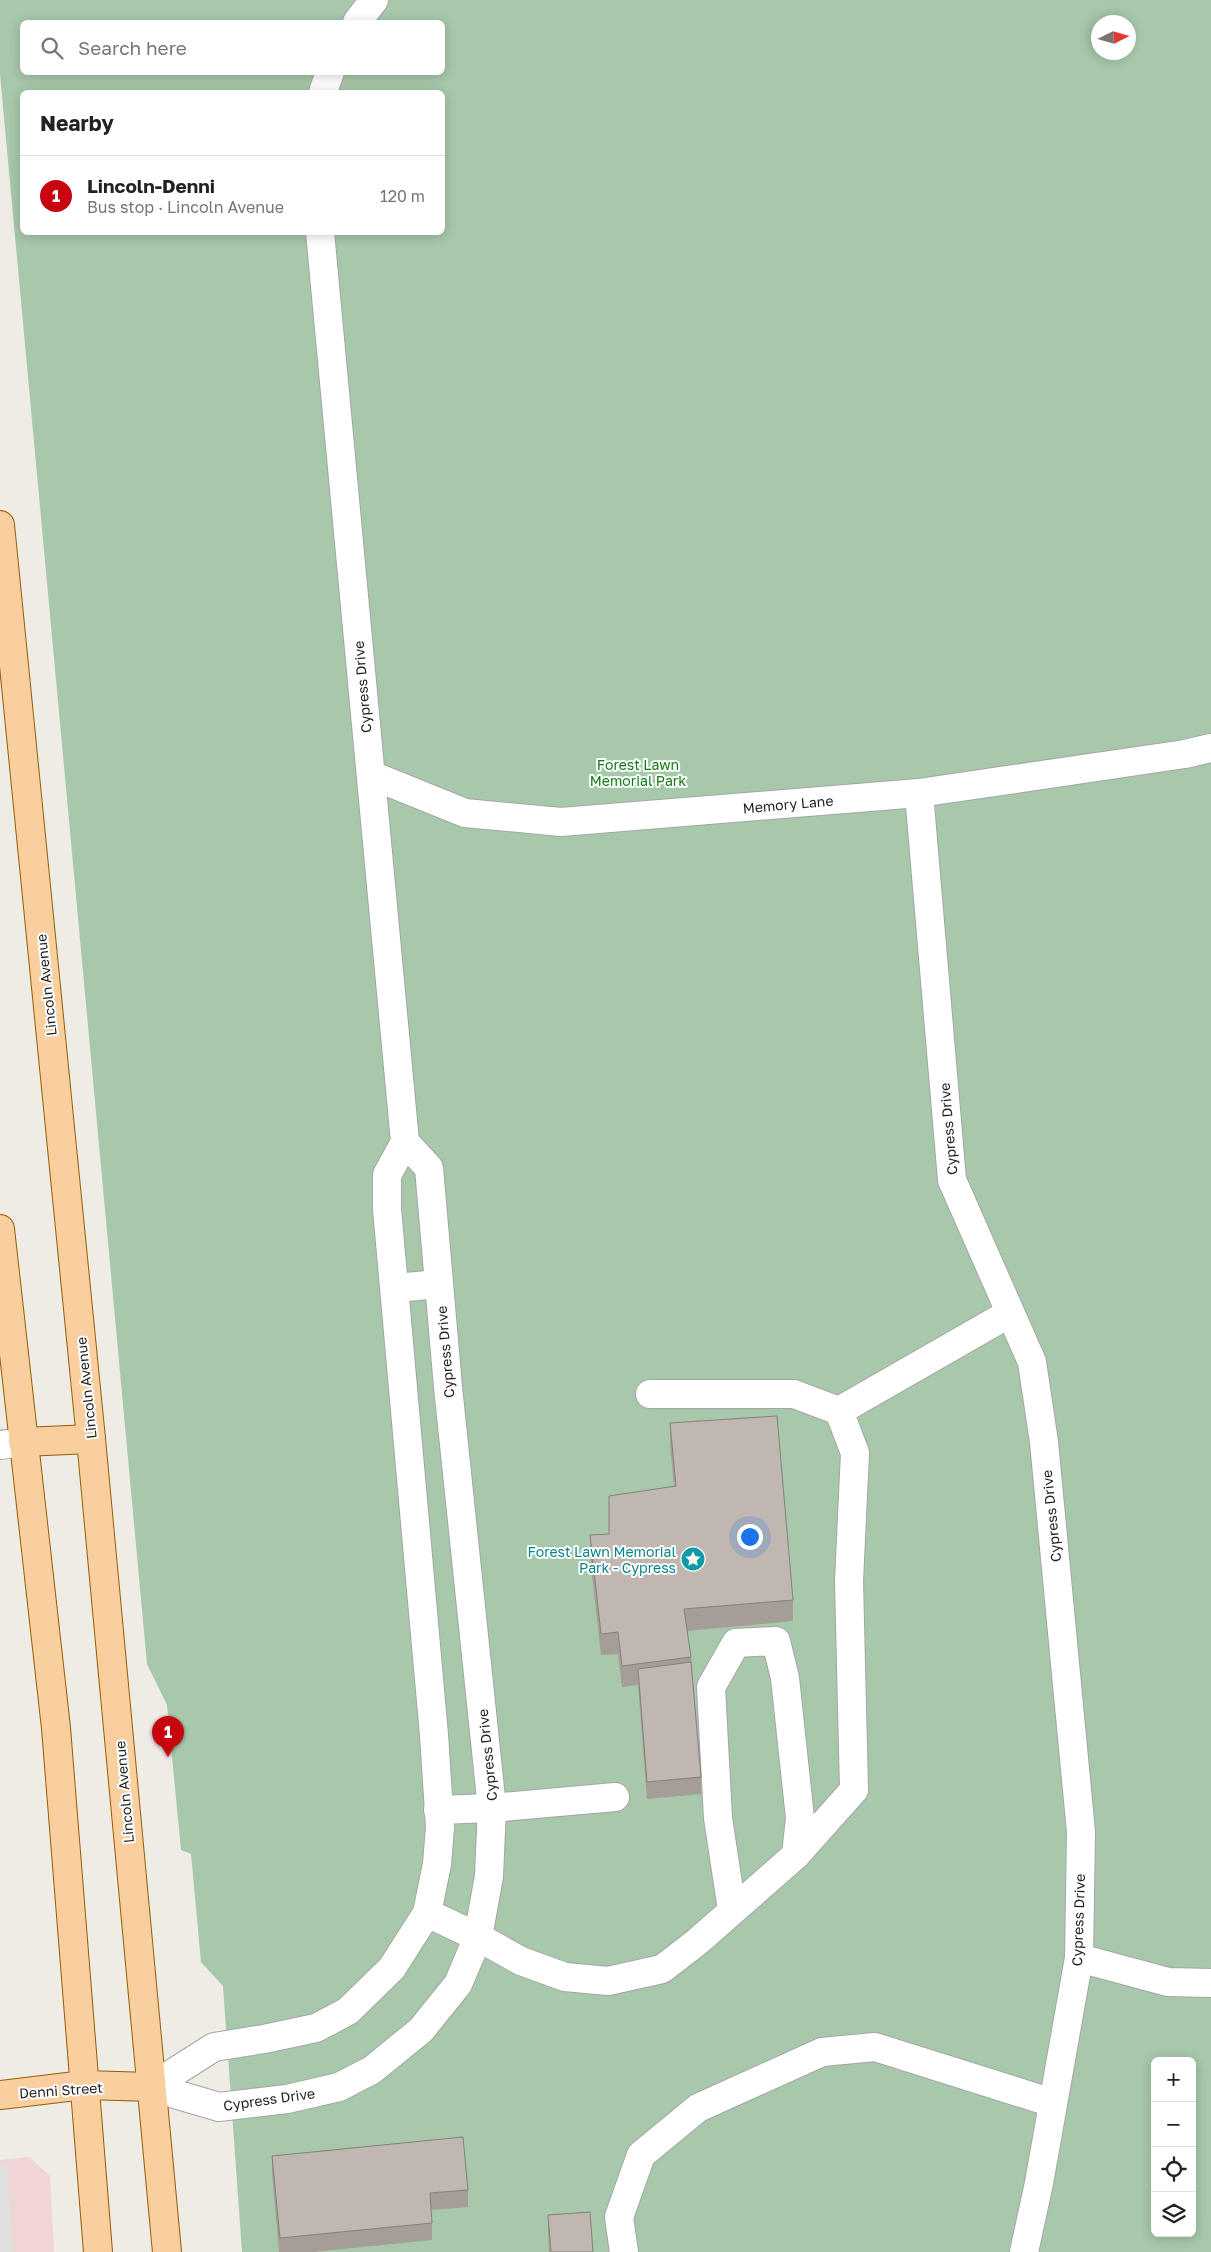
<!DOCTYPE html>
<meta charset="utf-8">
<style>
:root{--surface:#fff;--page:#f2f2f2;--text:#222;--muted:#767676;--line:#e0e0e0;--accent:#c8050e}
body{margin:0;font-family:"Golos Text",sans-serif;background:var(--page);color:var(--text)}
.controls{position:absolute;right:15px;bottom:15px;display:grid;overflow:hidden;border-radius:8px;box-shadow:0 2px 12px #0003}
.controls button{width:45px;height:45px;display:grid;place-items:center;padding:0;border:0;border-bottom:1px solid var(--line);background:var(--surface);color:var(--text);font:25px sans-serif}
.compass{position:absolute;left:1091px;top:15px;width:45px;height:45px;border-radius:50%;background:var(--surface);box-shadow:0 2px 12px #0003;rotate:85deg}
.you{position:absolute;left:749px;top:1536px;width:18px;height:18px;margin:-12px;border:4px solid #fff;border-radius:50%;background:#1a73e8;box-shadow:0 0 0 8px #1a73e833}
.badge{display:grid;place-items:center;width:32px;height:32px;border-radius:50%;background:var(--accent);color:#fff;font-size:16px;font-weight:700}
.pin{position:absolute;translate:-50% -41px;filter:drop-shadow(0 1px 2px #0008)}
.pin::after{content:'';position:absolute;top:26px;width:18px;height:15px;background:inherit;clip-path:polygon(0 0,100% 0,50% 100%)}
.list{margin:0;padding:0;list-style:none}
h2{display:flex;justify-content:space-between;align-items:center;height:65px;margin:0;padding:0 20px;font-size:21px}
h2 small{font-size:16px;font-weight:400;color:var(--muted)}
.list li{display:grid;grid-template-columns:32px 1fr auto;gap:15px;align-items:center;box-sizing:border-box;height:80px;padding:0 20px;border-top:1px solid var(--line)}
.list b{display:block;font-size:19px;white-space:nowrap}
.list p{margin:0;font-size:16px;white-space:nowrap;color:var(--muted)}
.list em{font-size:16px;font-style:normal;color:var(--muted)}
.icon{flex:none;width:28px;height:28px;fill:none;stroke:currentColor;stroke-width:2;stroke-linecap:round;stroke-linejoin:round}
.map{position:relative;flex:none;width:1211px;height:2252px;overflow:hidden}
.search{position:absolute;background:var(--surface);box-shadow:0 2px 12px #0003;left:20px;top:20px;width:425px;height:55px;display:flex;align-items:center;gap:12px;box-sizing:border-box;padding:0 18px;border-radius:8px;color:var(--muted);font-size:19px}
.panel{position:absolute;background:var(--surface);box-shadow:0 2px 12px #0003;left:20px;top:90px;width:425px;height:145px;border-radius:8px}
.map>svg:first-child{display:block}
.commercial{fill:#f0d5d5}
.cemetery{fill:#a7c8aa;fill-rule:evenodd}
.parking{fill:#dfdfdf}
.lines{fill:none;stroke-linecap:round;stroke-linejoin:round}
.minor-casing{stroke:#a6a6a6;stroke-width:30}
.major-casing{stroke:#955e04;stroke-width:30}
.minor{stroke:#fff;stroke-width:28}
.major{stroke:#f9cfa0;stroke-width:28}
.wall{fill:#a59d98}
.building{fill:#c0b7b1;stroke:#86807c}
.labels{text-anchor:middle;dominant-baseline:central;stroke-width:4;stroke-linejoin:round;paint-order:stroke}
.street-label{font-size:14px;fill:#1f1f1f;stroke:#fff}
.park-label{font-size:14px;fill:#0e7b12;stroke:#fff}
.culture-label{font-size:14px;fill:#0d838f;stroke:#fff;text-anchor:end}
</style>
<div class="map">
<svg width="1211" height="2252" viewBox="0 0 1211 2252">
<rect width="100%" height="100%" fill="#efebe5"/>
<polygon class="commercial" points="29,2157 50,2176 54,2252 0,2252 0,2160"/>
<path class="cemetery" d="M0,0H1211V2252H242L223,1986L201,1962L191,1854L181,1850L167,1705L147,1664L0,74ZM22,22H442V72H22ZM1098,22H1128V52H1098ZM22,92H442V232H22ZM1155,2061H1192V2233H1155Z"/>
<polygon class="parking" points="0,2165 7,2165 13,2252 0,2252"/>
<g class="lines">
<defs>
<g id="minor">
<polyline points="357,22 374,0"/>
<polyline points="323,92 330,72"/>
<polyline points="371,775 465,813 561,822 919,793 1185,754 1211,748"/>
<polyline points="919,793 952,1180 1032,1362 1044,1442 1081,1832 1079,1958 1039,2183 1024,2252"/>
<polyline points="395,1288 439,1284"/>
<polyline points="650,1394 794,1394 839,1411 855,1453 849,1581 854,1790 796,1855"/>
<polyline points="839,1411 1010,1313"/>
<polyline points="0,1445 23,1442"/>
<polyline points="438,1810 492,1808 615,1797"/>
<polyline points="427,1913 478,1937 521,1961 565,1977 608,1981 662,1969 697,1942 796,1855 800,1818 785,1678 776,1641 736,1643 711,1687 718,1818 732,1910"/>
<polyline points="1079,1958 1168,1982 1211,1983"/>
<polyline points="151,2087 214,2047 264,2039 316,2028 348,2011 392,1968 427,1913 437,1864 440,1827 434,1735 387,1209 387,1175 405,1142 320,232"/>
<polyline points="151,2087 219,2107 287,2099 339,2087 372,2070 421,2030 458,1984 478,1937 489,1876 492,1808 448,1387 429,1168 405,1142"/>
<polyline points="624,2252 619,2217 641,2155 698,2108 822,2052 875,2047 1053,2103"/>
</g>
<g id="major">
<polyline points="0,525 91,1439 167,2252"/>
<polyline points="0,1229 56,1728 98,2252"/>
<polyline points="23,1442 91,1439"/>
<polyline points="0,2095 84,2085 151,2087"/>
</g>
</defs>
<use href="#minor" class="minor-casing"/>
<use href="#major" class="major-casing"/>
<use href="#minor" class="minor"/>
<use href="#major" class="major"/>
</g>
<g class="wall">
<polygon points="670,1423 793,1600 793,1621 687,1631 691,1657 701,1777 701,1794 647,1799 638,1685 622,1687 618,1654 601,1655 590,1556 590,1535 609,1534 674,1487 670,1445"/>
<polygon points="272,2156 468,2190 468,2207 431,2210 432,2223 432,2240 313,2252 279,2252 272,2173"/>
<polygon points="548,2215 593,2252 549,2252 548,2232"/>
</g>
<g class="building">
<polygon points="777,1416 793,1600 684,1609 691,1657 622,1666 618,1632 601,1634 590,1535 609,1534 609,1496 676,1486 670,1423"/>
<polygon points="691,1662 701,1777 647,1782 638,1669"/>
<polygon points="463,2137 468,2190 430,2193 432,2223 280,2238 272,2156"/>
<polygon points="590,2212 593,2252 551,2252 548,2215"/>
</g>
<defs>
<symbol id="sight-disc" viewBox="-11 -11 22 22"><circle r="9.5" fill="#0f9aa8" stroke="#fff"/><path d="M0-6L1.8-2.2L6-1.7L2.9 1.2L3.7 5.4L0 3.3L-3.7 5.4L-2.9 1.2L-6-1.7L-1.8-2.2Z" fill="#fff"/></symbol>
</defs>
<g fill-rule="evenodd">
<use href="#sight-disc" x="679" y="1545" width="28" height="28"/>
</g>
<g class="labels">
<g class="street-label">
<text transform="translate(362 687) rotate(-95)">Cypress Drive</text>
<text transform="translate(788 804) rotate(-5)">Memory Lane</text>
<text transform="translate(46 985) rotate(-96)">Lincoln Avenue</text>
<text transform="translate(948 1129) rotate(-95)">Cypress Drive</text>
<text transform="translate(445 1352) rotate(-95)">Cypress Drive</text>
<text transform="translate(86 1388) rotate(-96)">Lincoln Avenue</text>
<text transform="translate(1051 1516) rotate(-96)">Cypress Drive</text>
<text transform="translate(487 1755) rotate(-96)">Cypress Drive</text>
<text transform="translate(124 1792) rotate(-95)">Lincoln Avenue</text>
<text transform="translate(1078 1920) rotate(-88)">Cypress Drive</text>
<text transform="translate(61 2090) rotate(-4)">Denni Street</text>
<text transform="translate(269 2099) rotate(-8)">Cypress Drive</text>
</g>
<g class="park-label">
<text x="638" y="764">Forest Lawn<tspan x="638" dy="16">Memorial Park</tspan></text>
</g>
<g class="culture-label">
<text x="676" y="1551">Forest Lawn Memorial<tspan x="676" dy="16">Park - Cypress</tspan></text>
</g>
</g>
</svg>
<div class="controls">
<button>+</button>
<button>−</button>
<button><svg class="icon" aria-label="locate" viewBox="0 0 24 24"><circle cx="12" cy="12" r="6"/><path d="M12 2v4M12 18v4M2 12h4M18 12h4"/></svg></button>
<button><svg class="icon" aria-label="layers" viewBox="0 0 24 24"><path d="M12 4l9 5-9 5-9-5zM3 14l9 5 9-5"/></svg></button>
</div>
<svg class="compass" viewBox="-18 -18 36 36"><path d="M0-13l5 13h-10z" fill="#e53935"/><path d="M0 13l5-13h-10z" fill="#767676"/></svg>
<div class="you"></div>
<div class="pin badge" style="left:168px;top:1757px">1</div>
<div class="search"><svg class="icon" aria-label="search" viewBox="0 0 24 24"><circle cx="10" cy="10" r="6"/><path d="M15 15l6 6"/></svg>Search here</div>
<section class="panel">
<h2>Nearby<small></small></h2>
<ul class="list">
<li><span class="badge">1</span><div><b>Lincoln-Denni</b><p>Bus stop · Lincoln Avenue</p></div><em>120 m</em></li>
</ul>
</section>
</div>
